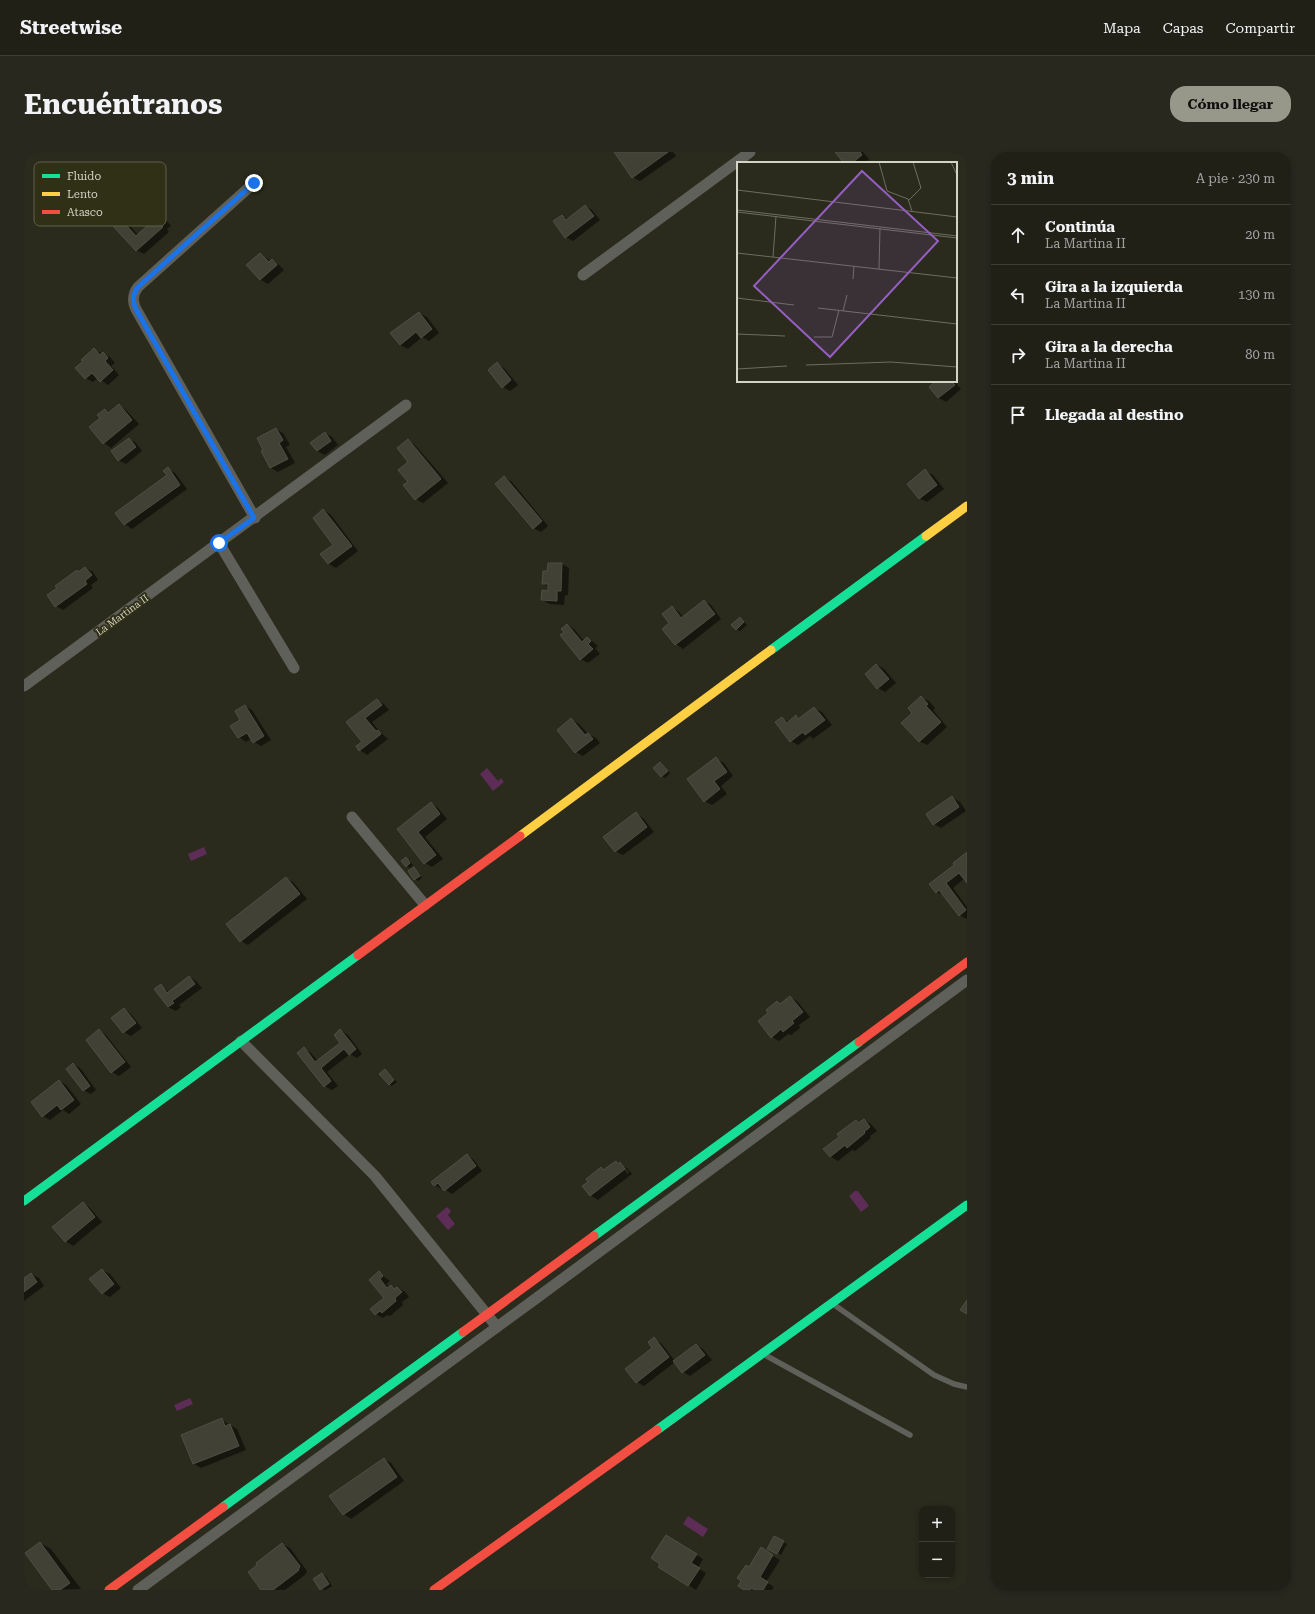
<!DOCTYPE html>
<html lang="es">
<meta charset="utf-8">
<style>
:root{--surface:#202016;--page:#28281f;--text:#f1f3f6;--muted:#a2a3a1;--line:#3d3e35;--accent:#98988a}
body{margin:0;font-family:"Roboto Serif",serif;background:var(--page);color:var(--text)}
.controls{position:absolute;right:12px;bottom:12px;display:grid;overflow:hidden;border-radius:8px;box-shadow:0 2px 6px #0003}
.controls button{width:36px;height:36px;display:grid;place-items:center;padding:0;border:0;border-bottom:1px solid var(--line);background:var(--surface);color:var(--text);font:20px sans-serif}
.stop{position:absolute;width:12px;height:12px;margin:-9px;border:3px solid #1a73e8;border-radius:50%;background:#fff}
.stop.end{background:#1a73e8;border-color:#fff;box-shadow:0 1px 4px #0008}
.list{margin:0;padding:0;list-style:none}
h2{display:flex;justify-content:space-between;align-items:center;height:52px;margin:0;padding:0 16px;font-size:17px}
h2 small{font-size:13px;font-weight:400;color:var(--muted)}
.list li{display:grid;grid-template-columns:26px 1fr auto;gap:12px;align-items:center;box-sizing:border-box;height:60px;padding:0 16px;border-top:1px solid var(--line)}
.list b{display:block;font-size:15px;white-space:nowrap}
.list p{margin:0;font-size:13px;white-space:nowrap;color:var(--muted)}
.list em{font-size:13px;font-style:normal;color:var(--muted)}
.icon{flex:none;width:22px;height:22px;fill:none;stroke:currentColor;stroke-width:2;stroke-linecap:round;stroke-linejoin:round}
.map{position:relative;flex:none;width:943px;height:1438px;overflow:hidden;border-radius:16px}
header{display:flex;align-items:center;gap:24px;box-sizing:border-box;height:56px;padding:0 20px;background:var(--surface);border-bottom:1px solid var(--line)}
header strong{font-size:19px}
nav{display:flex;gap:22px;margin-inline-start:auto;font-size:14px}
.intro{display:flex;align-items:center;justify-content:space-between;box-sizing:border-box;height:96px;padding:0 24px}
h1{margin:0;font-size:28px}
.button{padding:10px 18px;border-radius:16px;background:var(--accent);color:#111;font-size:14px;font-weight:700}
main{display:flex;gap:24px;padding:0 24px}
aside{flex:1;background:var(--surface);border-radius:16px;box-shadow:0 2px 6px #0003}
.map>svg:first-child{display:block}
.water{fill:#5d2d57}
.shadow{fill:#0007;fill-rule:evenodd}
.building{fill:#414136;stroke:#4f4f44}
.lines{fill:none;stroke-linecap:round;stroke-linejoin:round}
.lane{stroke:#5f6059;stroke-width:5.5}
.street{stroke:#5f6059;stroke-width:11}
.fast{stroke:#16e098;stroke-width:9}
.slow{stroke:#ffcf43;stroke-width:9}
.jam{stroke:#f24e42;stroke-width:9}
.route{stroke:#1a73e8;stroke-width:5}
.labels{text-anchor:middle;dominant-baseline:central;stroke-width:4;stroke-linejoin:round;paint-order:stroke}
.street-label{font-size:10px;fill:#d3d4c5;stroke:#303017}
.inset-road{fill:none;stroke:#6e6e60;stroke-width:1}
.view{fill:#955ec1;fill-opacity:0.15;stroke:#955ec1;stroke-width:2}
.inset-edge{fill:none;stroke:#d3d4c5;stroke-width:2}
.key{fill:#303017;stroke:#61614b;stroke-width:1}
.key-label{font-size:11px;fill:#d3d4c5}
</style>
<header>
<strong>Streetwise</strong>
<nav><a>Mapa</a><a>Capas</a><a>Compartir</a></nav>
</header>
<div class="intro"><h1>Encuéntranos</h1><a class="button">Cómo llegar</a></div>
<main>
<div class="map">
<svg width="943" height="1438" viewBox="0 0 943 1438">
<rect width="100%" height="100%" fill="#2a2a1d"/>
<g class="water">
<polygon points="463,616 474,629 477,626 480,630 469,639 456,622"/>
<polygon points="180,695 183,702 167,709 164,702"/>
<polygon points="831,1039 834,1039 845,1054 837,1060 825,1044"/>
<polygon points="423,1055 427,1059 424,1063 431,1072 424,1078 412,1064"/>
<polygon points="166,1246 169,1252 153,1259 150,1253"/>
<polygon points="664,1364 684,1377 679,1385 659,1372"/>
</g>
<g class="shadow">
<polygon points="0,0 9,0 0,8"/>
<polygon points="591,0 649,0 652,4 616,29 608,25"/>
<polygon points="813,0 839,0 845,7 841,11 817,11 820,9"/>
<polygon points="561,54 568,58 576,68 549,89 542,85 538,64 544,67"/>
<polygon points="135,65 143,69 147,74 143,77 145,80 120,102 112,98 95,66 103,70 114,83"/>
<polygon points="236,102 247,109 248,109 255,113 260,118 244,132 237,128 224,113"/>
<polygon points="395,161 403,165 415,181 405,189 398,185 384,197 376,193"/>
<polygon points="70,198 86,205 91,211 87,214 95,223 84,233 74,226 69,230 61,226"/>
<polygon points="473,212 480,216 494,233 486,239 479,235"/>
<polygon points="913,229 930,229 937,237 922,250 915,246 906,235"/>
<polygon points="95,253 102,258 115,272 87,296 80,291 66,275 77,266 81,258 86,261"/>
<polygon points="252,277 259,281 266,293 262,295 271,311 254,320 247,316 238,300"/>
<polygon points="301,281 308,285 314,293 301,303 293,299"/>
<polygon points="105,287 112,291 118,299 102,312 94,308"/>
<polygon points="384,288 391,293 424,331 399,351 392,347 385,330"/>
<polygon points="144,317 151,321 163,337 108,377 101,372 93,361 144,324"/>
<polygon points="901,319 909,323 920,337 903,350 895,346"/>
<polygon points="480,325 488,330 524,374 517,380 509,376"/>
<polygon points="300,358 307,363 334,399 312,416 305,412 298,402 310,393"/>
<polygon points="538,412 545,416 544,443 541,443 540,453 526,452 518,448 525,440 525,435 519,432 524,420"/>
<polygon points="62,416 69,420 74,428 67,433 69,436 39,458 32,454 53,419 55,421"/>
<polygon points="680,449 687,453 697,467 659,497 652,492 646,471 648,455 655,460 659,465"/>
<polygon points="716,466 723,473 716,479 712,477"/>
<polygon points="544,473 551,478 560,489 564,486 574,494 571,496 576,502 564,511 557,507 537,483 541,480"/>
<polygon points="853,513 860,517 872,531 861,540 854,536"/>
<polygon points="897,545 905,549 911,556 909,558 923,575 903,593 895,589 890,561"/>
<polygon points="353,548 360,552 365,558 348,570 356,580 364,587 343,603 336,598 333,595 339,590 324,570"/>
<polygon points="221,554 228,558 247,588 237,594 230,590 228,586 222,590 215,585"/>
<polygon points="790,556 798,560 808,573 789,587 786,584 774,593 767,589 758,566 765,570 772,565 776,567"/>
<polygon points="547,567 555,572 564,582 572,586 576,591 559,604 552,600"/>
<polygon points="692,607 700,611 709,624 697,634 703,642 688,653 680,649"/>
<polygon points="637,611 646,621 641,626 638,624"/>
<polygon points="928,645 936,650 942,659 917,676 910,672"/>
<polygon points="407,651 414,656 423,667 401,685 419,707 408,715 401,711 374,677"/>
<polygon points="612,662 619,666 630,680 599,703 591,699"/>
<polygon points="943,701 943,729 941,726 929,736 943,755 943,767 935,763 920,743 912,740 932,713"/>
<polygon points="382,706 389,713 386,716 382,714"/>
<polygon points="390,717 398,726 394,729 391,727"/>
<polygon points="262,726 269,730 283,747 224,793 217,789"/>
<polygon points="165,825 172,829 178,836 155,853 157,855 152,859 144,855 137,834 145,840"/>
<polygon points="766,845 773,849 786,865 775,873 776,876 767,883 764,882 755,889 748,885 757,853"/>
<polygon points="100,857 107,862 118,876 107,884 100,880"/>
<polygon points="75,878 82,883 107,915 95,924 88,920"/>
<polygon points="316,878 324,883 338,902 333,906 326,902 303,920 314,934 308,938 300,934 280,897 287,901 294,909 317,891"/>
<polygon points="50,912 57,917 72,938 67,942 59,938"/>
<polygon points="361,918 373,930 368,934 365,932"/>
<polygon points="35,929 42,933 57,952 45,962 39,958 26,968 19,964"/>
<polygon points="840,968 847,972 853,979 846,984 847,986 831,999 828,998 814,1009 807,1005 801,998 817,985 832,969 836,971"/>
<polygon points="443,1003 450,1008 458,1019 428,1042 419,1036 418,1037 410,1033"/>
<path d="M592,1010L603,1016L608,1022L574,1048L566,1043L577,1017L580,1018ZM597,1014H600L605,1020L604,1022Z"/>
<polygon points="59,1051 66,1056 78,1070 49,1094 42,1089 30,1075"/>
<polygon points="78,1118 86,1122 97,1136 86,1145 78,1141"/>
<polygon points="355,1121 366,1129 362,1132 366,1135 371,1137 374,1136 381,1140 385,1145 378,1150 379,1153 366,1164 363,1163 359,1166 352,1162 361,1146 346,1128"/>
<polygon points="7,1122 15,1126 20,1134 0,1149 0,1127"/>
<polygon points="630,1187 637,1191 651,1209 672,1193 679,1197 688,1208 666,1224 659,1220 651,1210 620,1234 613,1230 630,1196"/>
<polygon points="198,1268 213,1277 222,1298 177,1316 170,1312"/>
<polygon points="360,1307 367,1311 380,1329 327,1367 320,1362"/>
<polygon points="751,1385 763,1392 757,1403 744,1396"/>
<polygon points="650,1389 679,1407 674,1416 682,1421 672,1438 635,1414"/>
<polygon points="16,1391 27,1397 57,1437 29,1438"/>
<polygon points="258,1392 266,1396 283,1419 281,1423 261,1438 238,1438"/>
<polygon points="737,1397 756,1408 742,1430 750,1435 748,1438 722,1438 718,1428"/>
<polygon points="298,1422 302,1424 308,1434 302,1438 297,1437"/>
</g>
<g class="building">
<polygon points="590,0 644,0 608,26"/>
<polygon points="811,0 836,0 838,3 828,11 815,11 818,9"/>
<polygon points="561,53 570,64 541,86 529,69 538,63 542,68"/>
<polygon points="135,63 140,69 136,73 139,75 112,99 87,72 95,65 112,84"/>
<polygon points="236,101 245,110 248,107 253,113 236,128 222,113"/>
<polygon points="395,160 408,177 397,186 392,180 376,193 366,181"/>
<polygon points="70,196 76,203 79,200 84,206 81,209 89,218 76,230 68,221 61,227 51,216 59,209 57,208"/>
<polygon points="473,210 487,228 478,236 464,218"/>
<polygon points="912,229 927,229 931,233 914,246 905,235"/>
<polygon points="95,252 108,268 79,292 65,275 76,266 73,263 81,257 84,261"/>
<polygon points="252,276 259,288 255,291 264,307 246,316 237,299 239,298 233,286"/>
<polygon points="301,280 307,289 293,299 286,291"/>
<polygon points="105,286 112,295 94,309 87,299"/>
<polygon points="384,287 417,327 391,348 379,333 384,330 374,318 384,310 373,296"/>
<polygon points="144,315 156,333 100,373 91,361 143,323 139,319"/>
<polygon points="901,317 913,333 895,347 883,332"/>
<polygon points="480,324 518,369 509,377 471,332"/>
<polygon points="299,357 328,394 304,412 296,402 309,393 289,366"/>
<polygon points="524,411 538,411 537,439 533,439 533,449 517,448 518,438 524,439 524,432 518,432 519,419 523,419"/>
<polygon points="61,415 68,423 61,429 63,432 31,455 23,443 33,436 31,434 53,418 54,420"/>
<polygon points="680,448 691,462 651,493 638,477 645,471 638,462 648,454 657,466"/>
<polygon points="716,465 720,470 712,478 707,473"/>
<polygon points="543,472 558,490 563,485 567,489 564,492 569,497 556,508 536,483 540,480 537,477"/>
<polygon points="852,512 865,527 853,537 841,522"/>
<polygon points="897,544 904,552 902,554 917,570 895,590 877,571 888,561 884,556"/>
<polygon points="353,547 358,553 341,566 352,579 354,578 357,582 335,599 332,594 338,590 322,570"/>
<polygon points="221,553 240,584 229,591 223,581 214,586 206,574 216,568 211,559"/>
<polygon points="790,555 801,568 781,583 779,580 766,590 751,570 758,565 763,571 772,563 774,567"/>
<polygon points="547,566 561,583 564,581 569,587 551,601 533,578"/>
<polygon points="692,605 703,620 690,629 696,637 680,650 663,627"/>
<polygon points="636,610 644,619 637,625 629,616"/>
<polygon points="928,644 935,655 909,673 902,662"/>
<polygon points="407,650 416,662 394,680 412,703 400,712 373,677"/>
<polygon points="612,660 623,675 591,700 579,685"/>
<polygon points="943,700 943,731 935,721 922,731 942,758 935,764 915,738 912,741 905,732 930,713 929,711"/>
<polygon points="382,705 386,711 382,715 377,709"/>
<polygon points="390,715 396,724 390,728 384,719"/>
<polygon points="262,725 276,742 216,790 202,772"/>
<polygon points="165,824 171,832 148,849 150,851 144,855 130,837 137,832 143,841"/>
<polygon points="766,844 779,860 768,869 770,871 759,880 757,877 747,886 734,869 744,861 742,858 753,849 756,852"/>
<polygon points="100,856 112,871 99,881 87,866"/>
<polygon points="75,877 101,910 87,921 62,888"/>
<polygon points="316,877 332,897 325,903 320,897 297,916 307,929 300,935 273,901 280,895 291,910 316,891 310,883"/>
<polygon points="49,911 66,934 59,939 42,917"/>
<polygon points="361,917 370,928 365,933 355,922"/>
<polygon points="35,928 50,948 37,958 33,953 18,965 7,950"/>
<polygon points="840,967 846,975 840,980 841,981 823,996 821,993 806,1005 799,997 815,985 813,982 832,968 834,971"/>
<polygon points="443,1002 452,1014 420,1039 414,1031 410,1034 407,1030"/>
<polygon points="592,1009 594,1012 596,1010 601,1017 566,1044 558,1034 564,1030 562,1027 577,1015 579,1018"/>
<polygon points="59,1050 71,1065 41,1090 28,1075"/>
<polygon points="78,1117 90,1132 78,1142 65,1127"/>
<polygon points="355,1119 359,1124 356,1127 363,1136 367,1133 370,1137 373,1135 378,1140 371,1146 372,1149 358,1161 356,1159 351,1163 346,1157 360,1146 345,1128"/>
<polygon points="7,1121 13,1130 0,1140 0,1126"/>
<polygon points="943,1148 943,1162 936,1158"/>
<polygon points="630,1185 645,1205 612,1231 601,1217 628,1196 624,1190"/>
<polygon points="672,1192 681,1203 658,1221 649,1209"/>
<polygon points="198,1266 201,1274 206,1272 215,1294 169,1312 157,1283"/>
<polygon points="360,1306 373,1325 319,1363 305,1344"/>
<polygon points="642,1383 673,1402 667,1411 676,1416 664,1434 634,1415 636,1412 627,1406"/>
<polygon points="750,1384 760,1389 753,1402 743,1397"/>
<polygon points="16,1390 46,1431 36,1438 28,1438 1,1401"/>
<polygon points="258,1391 276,1414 274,1419 249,1438 237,1438 224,1420 233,1413 232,1411"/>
<polygon points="737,1395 749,1403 736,1425 744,1430 739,1438 731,1438 727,1436 726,1438 720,1438 714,1434 717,1429 713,1426 722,1413 725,1415"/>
<polygon points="298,1421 305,1432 296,1438 289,1427"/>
</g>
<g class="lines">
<g class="lane">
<polyline points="809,1152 910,1223 930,1232 943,1235"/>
<polyline points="741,1203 886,1283"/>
</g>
<g class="street">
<path d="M230,31L114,135C108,143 108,150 113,159L231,366"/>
<polyline points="559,123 726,0"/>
<polyline points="195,391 270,516"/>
<polyline points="0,534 382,253"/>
<polyline points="328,665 401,753"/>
<polyline points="217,889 351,1024 473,1175"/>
<polyline points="114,1438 514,1145 943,828"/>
</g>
<g class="fast">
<polyline points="747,498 902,384"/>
<polyline points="0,1049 334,803"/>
<polyline points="570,1084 835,890"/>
<polyline points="633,1278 943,1053"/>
<polyline points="199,1355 439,1180"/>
</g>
<g class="slow">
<polyline points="902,384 943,354"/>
<polyline points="496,684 747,498"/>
</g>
<g class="jam">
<polyline points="334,803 496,684"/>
<polyline points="835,890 943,810"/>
<polyline points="439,1180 570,1084"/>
<polyline points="85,1438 199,1355"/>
<polyline points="410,1438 633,1278"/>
</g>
</g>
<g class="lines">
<path class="route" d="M195,391L230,366L113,159C108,150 108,143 114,135L230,31"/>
</g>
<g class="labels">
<g class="street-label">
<text transform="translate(98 463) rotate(-36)">La Martina II</text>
</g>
</g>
<g transform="translate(713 10)">
<rect width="220" height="220" fill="#2a2a1d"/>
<path class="inset-road" d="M142,0L150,29L171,37L175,49M214,0L220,13M0,28L220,55M172,38L184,26L176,0M0,48L220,74M0,50L220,76M0,91L220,116M36,95L39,54M142,107L143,66M116,117L117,104M0,136L57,143M81,146L220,162M106,149L110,133M0,172L48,174M77,175H95L102,148M69,203L154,200L220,205M0,207L50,204"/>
<path class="view" d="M125,9L201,79L93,195L17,124Z"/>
<rect width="220" height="220" class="inset-edge"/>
</g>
<rect x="10" y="10" width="132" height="64" rx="6" class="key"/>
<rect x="18" y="22" width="18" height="4" fill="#16e098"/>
<rect x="18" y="40" width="18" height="4" fill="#ffcf43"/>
<rect x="18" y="58" width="18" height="4" fill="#f24e42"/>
<g class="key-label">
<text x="43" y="28">Fluido</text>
<text x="43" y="46">Lento</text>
<text x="43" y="64">Atasco</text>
</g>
</svg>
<div class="controls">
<button>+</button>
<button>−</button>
</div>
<div class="stop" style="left:195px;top:391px"></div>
<div class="stop end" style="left:230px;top:31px"></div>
</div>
<aside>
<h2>3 min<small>A pie · 230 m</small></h2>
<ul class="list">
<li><svg class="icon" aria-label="ahead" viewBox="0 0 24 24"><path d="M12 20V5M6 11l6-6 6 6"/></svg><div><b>Continúa</b><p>La Martina II</p></div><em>20 m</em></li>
<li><svg class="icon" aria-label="left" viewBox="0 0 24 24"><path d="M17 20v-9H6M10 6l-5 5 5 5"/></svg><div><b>Gira a la izquierda</b><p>La Martina II</p></div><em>130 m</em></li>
<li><svg class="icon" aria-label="right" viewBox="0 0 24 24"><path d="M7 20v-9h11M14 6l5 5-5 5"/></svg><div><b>Gira a la derecha</b><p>La Martina II</p></div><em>80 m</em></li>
<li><svg class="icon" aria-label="arrive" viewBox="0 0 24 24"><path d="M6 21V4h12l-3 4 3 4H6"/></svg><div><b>Llegada al destino</b></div></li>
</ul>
</aside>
</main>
